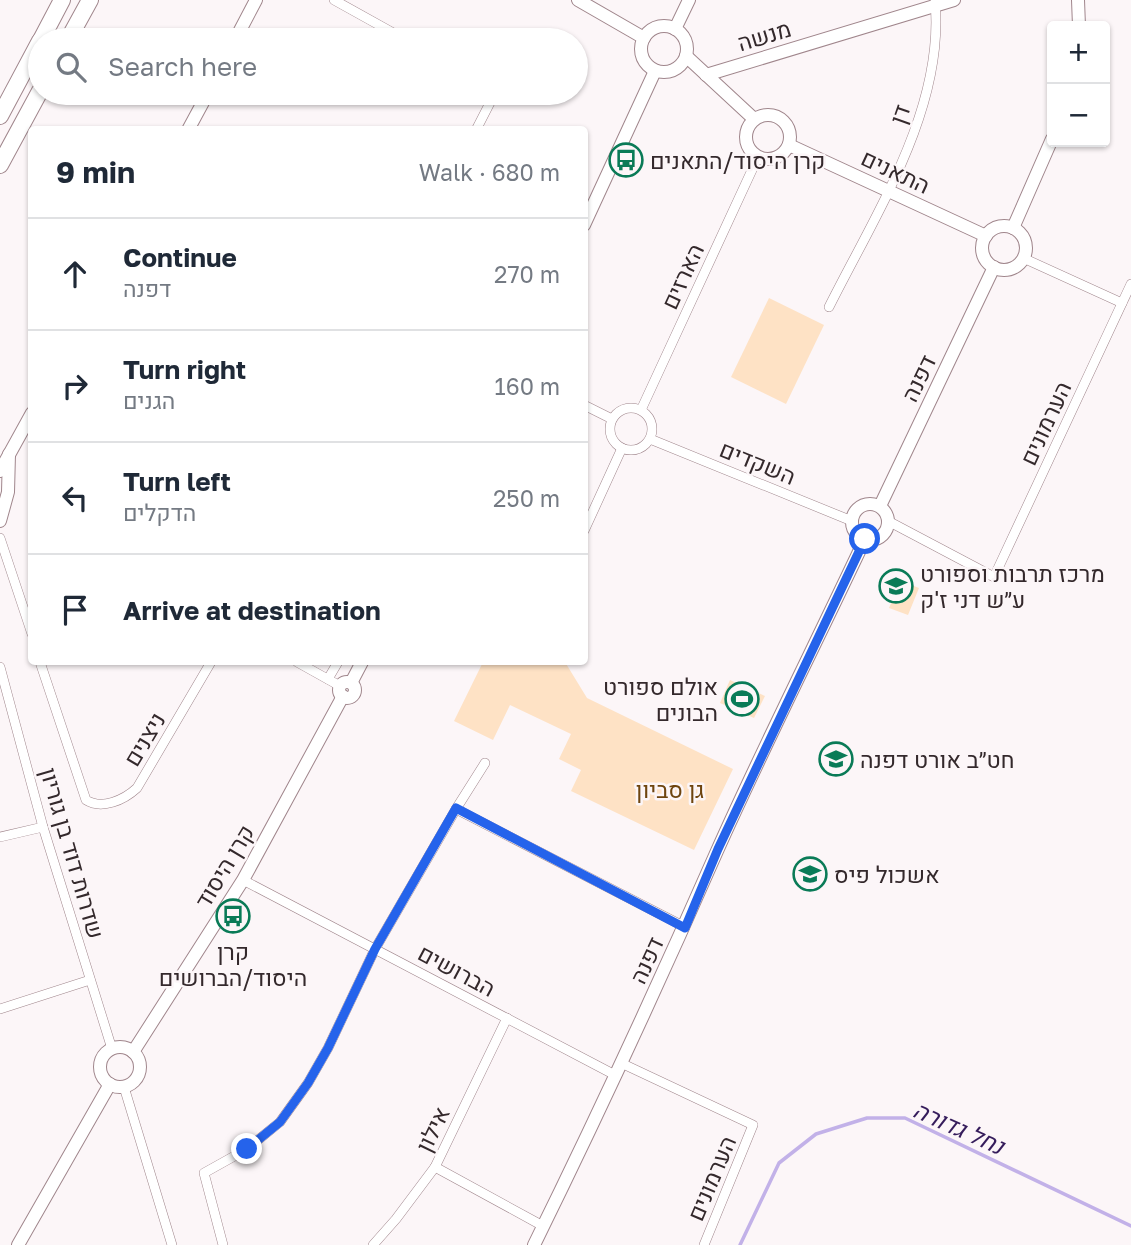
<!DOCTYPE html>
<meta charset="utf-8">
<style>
:root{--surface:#fff;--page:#f2f2f3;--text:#1f2937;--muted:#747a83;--line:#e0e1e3}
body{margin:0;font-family:"Golos Text",Heebo,sans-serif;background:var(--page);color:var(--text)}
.controls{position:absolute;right:21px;top:21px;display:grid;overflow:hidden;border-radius:7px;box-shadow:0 2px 5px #0004}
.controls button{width:63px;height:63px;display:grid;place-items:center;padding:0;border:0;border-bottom:2px solid var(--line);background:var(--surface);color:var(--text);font:35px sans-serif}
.stop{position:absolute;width:21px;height:21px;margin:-16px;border:5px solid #2563eb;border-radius:50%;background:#fff}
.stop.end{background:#2563eb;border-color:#fff;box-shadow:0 2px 7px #0008}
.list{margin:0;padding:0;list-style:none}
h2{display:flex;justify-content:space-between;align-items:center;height:91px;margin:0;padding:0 28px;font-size:30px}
h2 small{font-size:23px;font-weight:400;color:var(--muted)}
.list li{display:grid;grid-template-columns:46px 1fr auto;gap:21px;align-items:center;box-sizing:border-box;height:112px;padding:0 28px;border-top:2px solid var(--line)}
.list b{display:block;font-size:26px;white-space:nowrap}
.list p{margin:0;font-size:23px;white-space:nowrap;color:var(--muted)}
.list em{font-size:23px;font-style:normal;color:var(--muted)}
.icon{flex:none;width:38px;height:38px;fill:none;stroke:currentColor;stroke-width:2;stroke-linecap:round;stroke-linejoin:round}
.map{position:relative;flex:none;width:1131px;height:1245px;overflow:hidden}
.search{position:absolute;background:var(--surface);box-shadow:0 2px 5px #0004;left:28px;top:28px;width:560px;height:77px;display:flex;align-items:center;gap:18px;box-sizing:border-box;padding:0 24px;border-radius:38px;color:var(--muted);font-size:26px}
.panel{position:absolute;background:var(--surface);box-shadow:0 2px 5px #0004;left:28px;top:126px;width:560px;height:539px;border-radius:7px}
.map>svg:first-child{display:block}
.green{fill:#fee2c5}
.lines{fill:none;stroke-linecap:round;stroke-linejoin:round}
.stream{stroke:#c2b1e8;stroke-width:3.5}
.street-casing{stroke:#a0868c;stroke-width:10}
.secondary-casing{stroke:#a0868c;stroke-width:14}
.highway-casing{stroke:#a0868c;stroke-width:18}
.street{stroke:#fff;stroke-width:9}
.secondary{stroke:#fff;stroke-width:12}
.highway{stroke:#fff;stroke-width:16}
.route{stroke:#2563eb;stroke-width:9}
.labels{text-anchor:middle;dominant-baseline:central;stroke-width:5;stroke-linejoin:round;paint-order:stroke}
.street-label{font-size:23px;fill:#34292c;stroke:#fcf6f8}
.poi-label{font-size:23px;fill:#34292c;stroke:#fcf6f8;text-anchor:start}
.park-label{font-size:23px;fill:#6e450f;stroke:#fcf6f8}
.water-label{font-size:24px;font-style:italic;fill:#351c5b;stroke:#fcf6f8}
</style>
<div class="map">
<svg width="1131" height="1245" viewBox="0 0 1131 1245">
<rect width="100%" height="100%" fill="#fcf6f8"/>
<g class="green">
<polygon points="769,298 824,325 786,404 731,377"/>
<polygon points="901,581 919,588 908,615 889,608"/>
<polygon points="483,662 565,662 587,698 733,769 694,850 571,791 581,770 559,759 571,734 510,705 493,740 454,721"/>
<polygon points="730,680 765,696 754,718 720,703"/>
</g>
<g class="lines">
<polyline class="stream" points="740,1245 779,1163 816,1134 867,1118 905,1118 1131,1226"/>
<defs>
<g id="street">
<polyline points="334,0 406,40"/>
<polyline points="476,130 495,93"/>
<polyline points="1023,258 1122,303"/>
<path d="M829,307C875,215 945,108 935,2"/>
<polyline points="584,405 612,419"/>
<circle cx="631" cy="429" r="21"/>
<polyline points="641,410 758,157"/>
<polyline points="650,439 852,521"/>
<polyline points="888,521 994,577 1131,284"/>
<polyline points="584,531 622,448"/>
<polyline points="0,538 32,634"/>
<path d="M40,662L86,800C102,810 124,800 137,788L211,662"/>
<polyline points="297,662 340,686"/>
<polyline points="0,667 43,827 112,1049"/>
<polyline points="328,679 338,662"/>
<polyline points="456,809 685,927"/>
<polyline points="0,837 43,827"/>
<polyline points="243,880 615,1075"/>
<polyline points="0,1009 90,980"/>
<polyline points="621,1063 753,1125 704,1245"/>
<polyline points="124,1087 172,1245"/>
<polyline points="435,1167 543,1226"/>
<polyline points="223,1245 204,1173 247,1149 280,1122 308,1083 328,1048 375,949 456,809 485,763"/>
<polyline points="373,1245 396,1219 435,1167 507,1018"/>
</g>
<g id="secondary">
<polyline points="578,0 644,38"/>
<polyline points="1078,0 1079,26"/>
<circle cx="664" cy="49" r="23"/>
<polyline points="675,29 689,0"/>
<polyline points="235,40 256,0"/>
<polyline points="686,56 754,119"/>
<polyline points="706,75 954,0"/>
<circle cx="768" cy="137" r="22"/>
<polyline points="188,130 208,93"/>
<polyline points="789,145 986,236"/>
<polyline points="584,225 655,71"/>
<circle cx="1004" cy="248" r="22"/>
<polyline points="1013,228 1052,139"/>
<polyline points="0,471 32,413"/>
<circle cx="870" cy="522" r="18"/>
<polyline points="880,506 994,267"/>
<polyline points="0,521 8,492 9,454"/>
<circle cx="347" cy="690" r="8"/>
<polyline points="351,683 362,662"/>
<circle cx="120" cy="1067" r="20"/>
<polyline points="133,1052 243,880 343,696"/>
<polyline points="18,1245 110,1084"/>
<path d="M534,1245C598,1115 659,983 717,851C764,746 816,643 865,539"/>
</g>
<g id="highway">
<polyline points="41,40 62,0"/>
<polyline points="68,40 90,0"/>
<polyline points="0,116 40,41"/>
<polyline points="0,165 40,91"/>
</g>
</defs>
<use href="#street" class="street-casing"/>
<use href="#secondary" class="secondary-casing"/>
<use href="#highway" class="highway-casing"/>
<use href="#street" class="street"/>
<use href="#secondary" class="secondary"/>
<use href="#highway" class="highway"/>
</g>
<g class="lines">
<polyline class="route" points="247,1149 280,1122 308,1083 328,1048 375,949 456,808 685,928 718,849 865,539"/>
</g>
<defs>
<symbol id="bus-ring" viewBox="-11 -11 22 22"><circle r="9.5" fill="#fcf6f8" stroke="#0a7b57" stroke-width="1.5"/><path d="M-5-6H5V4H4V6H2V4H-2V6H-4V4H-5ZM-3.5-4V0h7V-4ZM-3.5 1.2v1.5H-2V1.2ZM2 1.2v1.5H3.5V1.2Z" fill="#0a7b57"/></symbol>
<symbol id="school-ring" viewBox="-11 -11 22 22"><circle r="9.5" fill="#fcf6f8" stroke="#0a7b57" stroke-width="1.5"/><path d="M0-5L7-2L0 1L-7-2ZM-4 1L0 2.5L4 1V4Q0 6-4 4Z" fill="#0a7b57"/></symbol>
<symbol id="stadium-ring" viewBox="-11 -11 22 22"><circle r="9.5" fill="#fcf6f8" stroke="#0a7b57" stroke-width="1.5"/><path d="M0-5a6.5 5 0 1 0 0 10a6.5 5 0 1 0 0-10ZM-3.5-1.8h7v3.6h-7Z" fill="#0a7b57"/></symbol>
</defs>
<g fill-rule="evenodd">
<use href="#bus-ring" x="607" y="141" width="38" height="38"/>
<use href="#school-ring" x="877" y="567" width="38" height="38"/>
<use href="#stadium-ring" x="723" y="680" width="38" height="38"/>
<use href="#school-ring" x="817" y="740" width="38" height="38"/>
<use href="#school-ring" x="791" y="855" width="38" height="38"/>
<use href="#bus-ring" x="214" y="897" width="38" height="38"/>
</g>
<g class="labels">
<g class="street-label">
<text transform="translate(764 35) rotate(-17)">מנשה</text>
<text transform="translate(899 114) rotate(-71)">דן</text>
<text transform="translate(896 171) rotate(25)">התאנים</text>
<text transform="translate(682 276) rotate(-65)">הארזים</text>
<text transform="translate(918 378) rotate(-64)">דפנה</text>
<text transform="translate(1045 423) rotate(-65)">הערמונים</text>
<text transform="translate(758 462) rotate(22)">השקדים</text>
<text transform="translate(144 739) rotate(-59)">ניצנים</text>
<text transform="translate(73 853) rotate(74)">שדרות דוד בן גוריון</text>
<text transform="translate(224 866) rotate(-59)">קרן היסוד</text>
<text transform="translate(646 960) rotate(-65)">דפנה</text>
<text transform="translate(457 970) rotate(28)">הברושים</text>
<text transform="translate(432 1129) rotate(-64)">אילון</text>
<text transform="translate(711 1178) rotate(-67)">הערמונים</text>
</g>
<g class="poi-label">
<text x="650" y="160">קרן היסוד/התאנים</text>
<text x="920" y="573">מרכז תרבות וספורט<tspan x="920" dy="26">ע״ש דני ז'ק</tspan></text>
<text x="718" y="686" text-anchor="end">אולם ספורט<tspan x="718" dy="26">הבונים</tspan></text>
<text x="860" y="759">חט״ב אורט דפנה</text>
<text x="834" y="874">אשכול פיס</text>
<text x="233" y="951" text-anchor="middle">קרן<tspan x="233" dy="26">היסוד/הברושים</tspan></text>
</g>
<g class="park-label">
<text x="670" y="789">גן סביון</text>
</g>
<g class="water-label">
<text transform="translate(959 1127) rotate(24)">נחל גדורה</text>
</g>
</g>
</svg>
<div class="controls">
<button>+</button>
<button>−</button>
</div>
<div class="stop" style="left:865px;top:539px"></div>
<div class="stop end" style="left:247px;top:1149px"></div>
<div class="search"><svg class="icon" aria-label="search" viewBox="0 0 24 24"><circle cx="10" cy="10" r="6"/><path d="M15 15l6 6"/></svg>Search here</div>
<section class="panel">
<h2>9 min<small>Walk · 680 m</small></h2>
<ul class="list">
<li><svg class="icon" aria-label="ahead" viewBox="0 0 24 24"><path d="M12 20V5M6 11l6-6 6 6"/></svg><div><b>Continue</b><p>דפנה</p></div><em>270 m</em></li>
<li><svg class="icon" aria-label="right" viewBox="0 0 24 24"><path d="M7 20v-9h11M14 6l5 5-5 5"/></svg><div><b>Turn right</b><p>הגנים</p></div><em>160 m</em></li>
<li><svg class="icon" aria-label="left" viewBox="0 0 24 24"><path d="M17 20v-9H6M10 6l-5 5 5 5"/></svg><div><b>Turn left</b><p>הדקלים</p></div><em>250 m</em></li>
<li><svg class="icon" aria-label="arrive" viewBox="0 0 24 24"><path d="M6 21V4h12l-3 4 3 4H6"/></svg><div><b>Arrive at destination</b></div></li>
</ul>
</section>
</div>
